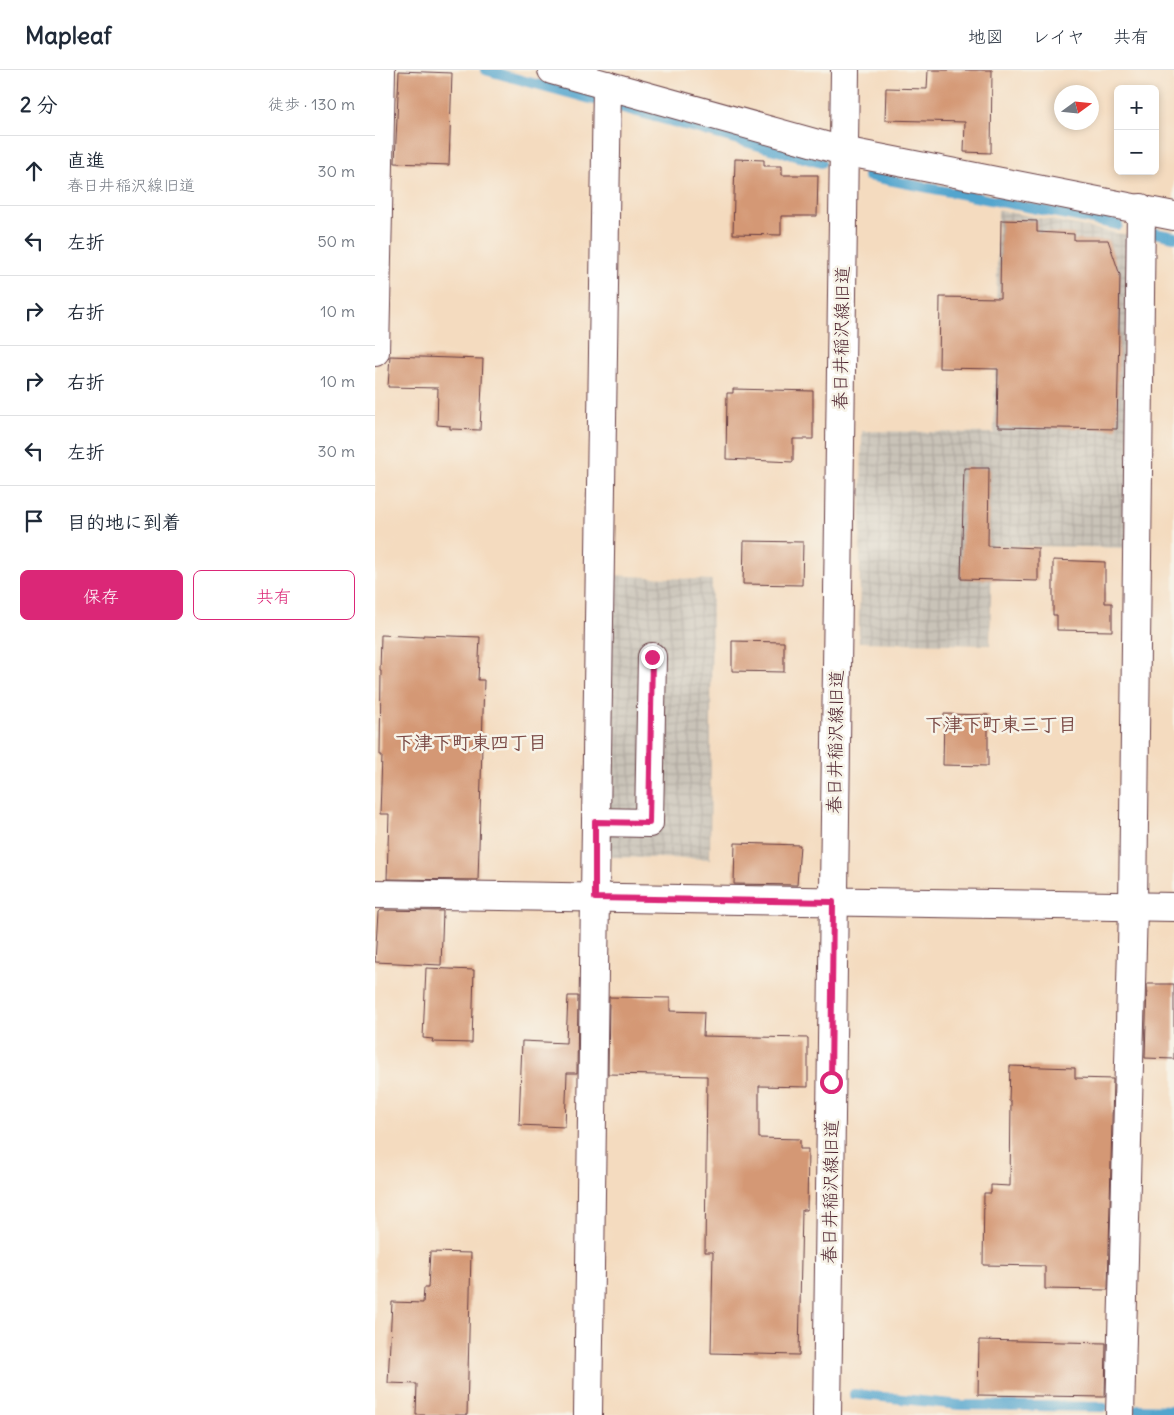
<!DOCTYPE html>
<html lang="ja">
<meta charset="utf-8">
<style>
:root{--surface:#fff;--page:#f6f6f7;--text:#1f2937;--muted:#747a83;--line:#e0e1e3;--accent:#db2777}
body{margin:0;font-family:Delius,"Klee One",sans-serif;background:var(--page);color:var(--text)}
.controls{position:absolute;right:15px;top:15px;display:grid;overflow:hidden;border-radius:8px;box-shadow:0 2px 8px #0003}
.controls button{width:45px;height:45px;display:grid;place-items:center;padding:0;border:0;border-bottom:1px solid var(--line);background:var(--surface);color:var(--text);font:25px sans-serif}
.compass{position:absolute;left:679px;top:15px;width:45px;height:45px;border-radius:50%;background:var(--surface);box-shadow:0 2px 8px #0003;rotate:75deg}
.stop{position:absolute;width:15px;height:15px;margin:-11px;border:4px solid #db2777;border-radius:50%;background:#fff}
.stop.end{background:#db2777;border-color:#fff;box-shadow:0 1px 5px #0008}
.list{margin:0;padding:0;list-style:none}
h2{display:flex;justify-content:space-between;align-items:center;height:65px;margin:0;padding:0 20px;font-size:21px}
h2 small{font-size:16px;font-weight:400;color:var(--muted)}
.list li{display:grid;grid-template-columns:32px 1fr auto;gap:15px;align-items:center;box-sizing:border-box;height:70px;padding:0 20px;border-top:1px solid var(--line)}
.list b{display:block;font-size:19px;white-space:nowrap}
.list p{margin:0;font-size:16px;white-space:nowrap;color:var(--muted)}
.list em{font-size:16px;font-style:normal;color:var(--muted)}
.actions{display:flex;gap:10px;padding:15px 20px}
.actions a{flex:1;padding:11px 0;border:1px solid var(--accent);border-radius:8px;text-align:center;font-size:18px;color:var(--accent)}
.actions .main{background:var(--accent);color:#fff}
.icon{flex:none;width:28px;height:28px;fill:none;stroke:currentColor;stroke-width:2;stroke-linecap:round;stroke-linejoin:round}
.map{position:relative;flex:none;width:799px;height:1345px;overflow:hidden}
header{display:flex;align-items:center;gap:30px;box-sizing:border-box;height:70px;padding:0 25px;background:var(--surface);border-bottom:1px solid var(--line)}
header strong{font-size:24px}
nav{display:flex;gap:28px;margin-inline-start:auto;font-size:18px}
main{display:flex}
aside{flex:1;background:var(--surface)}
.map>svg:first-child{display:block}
.industrial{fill:url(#industrial-grid)}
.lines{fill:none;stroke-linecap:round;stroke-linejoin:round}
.stream{stroke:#53a5ce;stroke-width:10}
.building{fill:#d49875}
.minor-casing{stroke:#643b41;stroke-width:30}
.minor{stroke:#fff;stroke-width:28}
.route{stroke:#db2777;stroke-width:6}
.labels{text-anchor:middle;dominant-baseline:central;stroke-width:5;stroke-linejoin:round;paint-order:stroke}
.street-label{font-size:18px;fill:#4a1f2b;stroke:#f7f3e8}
.neighbourhood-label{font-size:19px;font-weight:bold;fill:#7a4945;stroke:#f7f3e8}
</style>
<header>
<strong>Mapleaf</strong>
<nav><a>地図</a><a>レイヤ</a><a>共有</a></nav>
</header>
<main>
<aside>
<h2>2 分<small>徒歩 · 130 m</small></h2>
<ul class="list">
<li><svg class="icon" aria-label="ahead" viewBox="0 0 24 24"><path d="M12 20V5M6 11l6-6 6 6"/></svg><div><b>直進</b><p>春日井稲沢線旧道</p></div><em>30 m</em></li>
<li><svg class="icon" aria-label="left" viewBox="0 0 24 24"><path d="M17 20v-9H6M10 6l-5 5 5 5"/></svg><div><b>左折</b></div><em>50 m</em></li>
<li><svg class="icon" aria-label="right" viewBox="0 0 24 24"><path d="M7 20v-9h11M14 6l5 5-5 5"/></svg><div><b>右折</b></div><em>10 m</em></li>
<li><svg class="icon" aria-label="right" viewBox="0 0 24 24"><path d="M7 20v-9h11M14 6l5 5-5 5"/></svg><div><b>右折</b></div><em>10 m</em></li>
<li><svg class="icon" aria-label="left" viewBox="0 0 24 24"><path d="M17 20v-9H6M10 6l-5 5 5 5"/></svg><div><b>左折</b></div><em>30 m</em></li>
<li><svg class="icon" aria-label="arrive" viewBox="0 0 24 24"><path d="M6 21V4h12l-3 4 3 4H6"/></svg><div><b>目的地に到着</b></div></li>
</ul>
<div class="actions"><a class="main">保存</a><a>共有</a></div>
</aside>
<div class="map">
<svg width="799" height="1345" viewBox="0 0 799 1345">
<defs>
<pattern id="industrial-grid" width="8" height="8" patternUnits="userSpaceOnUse" patternTransform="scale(1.25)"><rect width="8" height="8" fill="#c9c3b8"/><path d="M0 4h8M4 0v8" fill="none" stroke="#aea79e"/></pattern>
</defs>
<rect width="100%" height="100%" fill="#f7f3e8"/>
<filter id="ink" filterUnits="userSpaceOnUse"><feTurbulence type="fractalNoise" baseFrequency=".02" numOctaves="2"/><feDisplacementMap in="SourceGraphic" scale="10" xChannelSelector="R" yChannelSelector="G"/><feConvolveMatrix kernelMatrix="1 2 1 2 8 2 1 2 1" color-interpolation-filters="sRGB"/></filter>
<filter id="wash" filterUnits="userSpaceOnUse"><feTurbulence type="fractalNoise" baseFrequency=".0096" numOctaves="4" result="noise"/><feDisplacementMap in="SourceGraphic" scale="20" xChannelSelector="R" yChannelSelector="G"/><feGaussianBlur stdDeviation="1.12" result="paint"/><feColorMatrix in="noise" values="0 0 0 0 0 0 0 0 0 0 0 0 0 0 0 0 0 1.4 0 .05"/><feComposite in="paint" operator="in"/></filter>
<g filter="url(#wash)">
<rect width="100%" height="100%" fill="#f4dbbf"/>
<g class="industrial">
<polygon points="623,140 758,166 752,478 617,475 615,575 484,572 487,361 619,363"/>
<polygon points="233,505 337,510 335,789 230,787"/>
</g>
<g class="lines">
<g class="stream">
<polyline points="110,0 219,30"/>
<polyline points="244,37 446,93"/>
<polyline points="493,106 743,155"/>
<polyline points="780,163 799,167"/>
<polyline points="479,1324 585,1335 728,1337"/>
<polyline points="764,1339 799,1340"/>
</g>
</g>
<g id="blocks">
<g class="building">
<polygon points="553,0 617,0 616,83 589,82 590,52 510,50 511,18 552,19"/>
<polygon points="24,1 77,3 74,95 20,93"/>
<polygon points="360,89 389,90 389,96 407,96 407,105 443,105 442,146 406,146 406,165 358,164"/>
<polygon points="626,150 662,151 662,162 699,164 699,170 733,170 745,205 742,359 624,357 624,355 622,355 623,299 564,298 565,227 625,228"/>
<polygon points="15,286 108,289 105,360 75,359 75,356 62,355 63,318 13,317"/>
<polygon points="358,319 438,321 438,369 418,369 418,392 351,389 352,323 358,323"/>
<polygon points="589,398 614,398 613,476 663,478 663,511 586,509"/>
<polygon points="369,471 428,472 427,515 368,514"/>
<polygon points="678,490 730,492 730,533 737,533 737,561 682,560 682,545 678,545"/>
<polygon points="6,565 48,567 48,565 105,567 103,610 109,610 103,810 12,809 14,744 5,744 7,685 5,685 6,601 5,601"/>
<polygon points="357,571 409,572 409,602 357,601"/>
<polygon points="569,644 613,645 613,696 568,695"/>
<polygon points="360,773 425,775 422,815 359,814"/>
<polygon points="6,840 68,841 66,895 0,892 3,842"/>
<polygon points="51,898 99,900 97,973 57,972 58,969 48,968"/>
<polygon points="772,914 799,914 799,989 770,988"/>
<polygon points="193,926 203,926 202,1003 192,1003 190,1057 144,1055 147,971 191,973"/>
<polygon points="234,927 295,928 295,941 329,942 328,966 433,968 433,1017 384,1016 384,1068 425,1069 425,1079 433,1079 432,1140 427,1140 424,1285 336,1283 338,1182 330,1182 332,1006 233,1004"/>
<polygon points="635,996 700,998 700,1008 738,1009 733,1220 670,1219 670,1196 608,1195 609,1123 616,1123 616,1115 635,1116 636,1031 634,1031"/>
<polygon points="55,1182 96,1183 92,1345 41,1345 42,1314 13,1313 17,1232 48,1233 49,1218 53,1218"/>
<polygon points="604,1270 731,1273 730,1327 603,1325"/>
</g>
</g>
</g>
<g filter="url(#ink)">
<use href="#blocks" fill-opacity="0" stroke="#643b41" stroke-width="1"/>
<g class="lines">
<defs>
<g id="minor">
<polyline points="177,0 468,81 799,146"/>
<polyline points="0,282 6,0"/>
<polyline points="221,752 274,753 277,587"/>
<polyline points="0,824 799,837"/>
<polyline points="213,1345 221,752 232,15"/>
<polyline points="452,1345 470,0"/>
<polyline points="745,1345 758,837 766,138"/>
</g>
</defs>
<use href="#minor" class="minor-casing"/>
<use href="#minor" class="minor"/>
</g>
</g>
<g class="lines" filter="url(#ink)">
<polyline class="route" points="277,587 274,753 220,752 220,828 458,832 456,1012"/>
</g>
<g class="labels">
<g class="street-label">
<text transform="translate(466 268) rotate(-89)">春日井稲沢線旧道</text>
<text transform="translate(460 672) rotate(-89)">春日井稲沢線旧道</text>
<text transform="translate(455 1122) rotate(-89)">春日井稲沢線旧道</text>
</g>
<g class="neighbourhood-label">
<text x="626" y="654">下津下町東三丁目</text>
<text x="96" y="672">下津下町東四丁目</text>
</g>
</g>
</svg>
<div class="controls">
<button>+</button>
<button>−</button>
</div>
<svg class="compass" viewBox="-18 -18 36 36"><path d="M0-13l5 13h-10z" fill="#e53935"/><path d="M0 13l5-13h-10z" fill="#747a83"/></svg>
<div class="stop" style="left:456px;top:1012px"></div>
<div class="stop end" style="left:277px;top:587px"></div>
</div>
</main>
